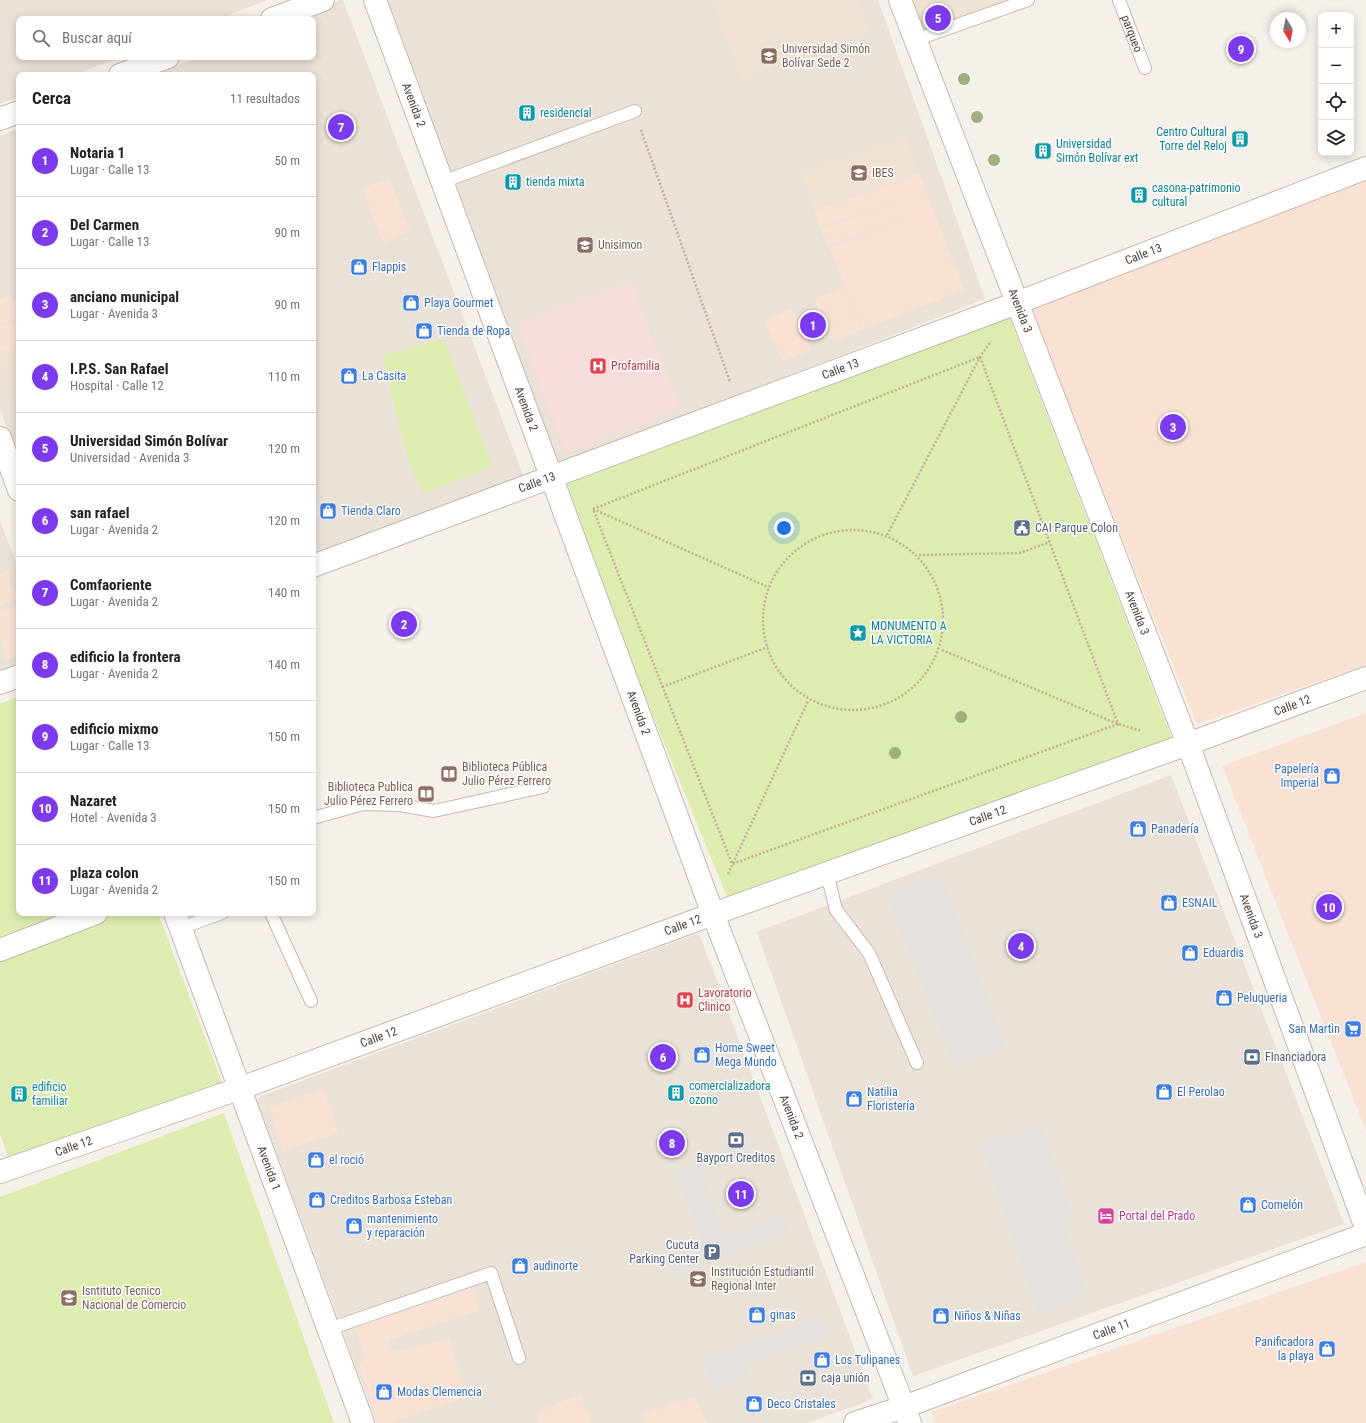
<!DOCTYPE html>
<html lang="es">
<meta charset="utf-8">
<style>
:root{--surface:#fff;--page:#f6f6f6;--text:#222;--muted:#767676;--line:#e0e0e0;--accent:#7c3aed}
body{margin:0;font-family:"Roboto Condensed",sans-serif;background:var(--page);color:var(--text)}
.controls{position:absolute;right:12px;top:12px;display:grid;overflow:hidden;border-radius:8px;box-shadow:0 2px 10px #0003}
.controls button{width:36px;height:36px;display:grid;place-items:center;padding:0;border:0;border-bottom:1px solid var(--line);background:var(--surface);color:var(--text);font:20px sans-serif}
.compass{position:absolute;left:1270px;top:12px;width:36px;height:36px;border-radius:50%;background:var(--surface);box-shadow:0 2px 10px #0003;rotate:170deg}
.you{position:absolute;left:784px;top:528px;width:14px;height:14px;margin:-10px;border:3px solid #fff;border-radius:50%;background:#1a73e8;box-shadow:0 0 0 6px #1a73e833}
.badge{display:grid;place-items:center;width:26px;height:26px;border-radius:50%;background:var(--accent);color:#fff;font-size:13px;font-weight:700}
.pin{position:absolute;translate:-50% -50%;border:2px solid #fff;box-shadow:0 1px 4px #0006}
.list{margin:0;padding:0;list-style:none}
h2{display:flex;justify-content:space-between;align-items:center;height:52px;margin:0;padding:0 16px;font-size:17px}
h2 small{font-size:13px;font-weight:400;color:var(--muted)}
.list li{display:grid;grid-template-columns:26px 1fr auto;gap:12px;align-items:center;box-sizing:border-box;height:72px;padding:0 16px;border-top:1px solid var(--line)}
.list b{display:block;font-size:15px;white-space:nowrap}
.list p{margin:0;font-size:13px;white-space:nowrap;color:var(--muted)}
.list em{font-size:13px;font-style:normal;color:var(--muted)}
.icon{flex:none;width:22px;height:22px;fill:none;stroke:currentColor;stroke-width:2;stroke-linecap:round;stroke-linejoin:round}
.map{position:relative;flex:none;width:1366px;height:1423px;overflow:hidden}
.search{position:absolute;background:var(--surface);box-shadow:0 2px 10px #0003;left:16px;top:16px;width:300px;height:44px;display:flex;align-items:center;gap:10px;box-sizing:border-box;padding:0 14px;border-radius:8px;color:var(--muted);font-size:15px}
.panel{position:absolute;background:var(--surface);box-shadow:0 2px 10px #0003;left:16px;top:72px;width:300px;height:844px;border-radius:8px}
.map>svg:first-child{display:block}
.residential{fill:#eae1d7}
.commercial{fill:#f9e2d4}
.education{fill:#f0e2d3}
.medical{fill:#f7ddde}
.green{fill:#ddedb0}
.parking{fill:#e4e1de}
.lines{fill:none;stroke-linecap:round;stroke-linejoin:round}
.service-casing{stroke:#c6b9ae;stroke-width:14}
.minor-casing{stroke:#c6b9ae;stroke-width:24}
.tertiary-casing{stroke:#c6b9ae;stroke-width:24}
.path{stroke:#c6ae9b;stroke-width:2.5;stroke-dasharray:2 2;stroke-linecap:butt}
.service{stroke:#fff;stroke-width:12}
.minor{stroke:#fff;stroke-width:22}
.tertiary{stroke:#fff;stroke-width:22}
.tree{fill:#9eb17d}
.labels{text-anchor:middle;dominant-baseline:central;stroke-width:3;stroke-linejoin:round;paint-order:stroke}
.street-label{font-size:12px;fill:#4b3f37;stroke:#fff}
.education-label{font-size:12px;fill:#785e54;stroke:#fff;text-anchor:start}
.culture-label{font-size:12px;fill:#0d838f;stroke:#fff;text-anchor:start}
.shop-label{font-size:12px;fill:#366cbe;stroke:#fff;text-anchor:start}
.health-label{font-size:12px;fill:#be3a42;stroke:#fff;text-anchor:start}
.service-label{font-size:12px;fill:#4e5e75;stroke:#fff;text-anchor:start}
.hotel-label{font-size:12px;fill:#b23c85;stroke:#fff;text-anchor:start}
</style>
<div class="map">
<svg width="1366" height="1423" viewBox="0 0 1366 1423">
<rect width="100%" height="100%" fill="#f6f0ea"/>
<g class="residential">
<polygon points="0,0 267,0 218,19 19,19 19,57 121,57 74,75 19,75 19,97 0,104"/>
<polygon points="340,0 343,0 525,480 313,562 313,75 153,75 198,57 313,57 313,19 293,19"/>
<polygon points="382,0 878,0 985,299 559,465"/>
<polygon points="19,128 19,461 0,409 0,136"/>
<polygon points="0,521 19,570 19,674 0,681"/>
<polygon points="1171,775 1344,1224 913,1376 757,932"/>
<polygon points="699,933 873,1399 807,1423 377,1423 256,1098"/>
</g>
<g class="commercial">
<polygon points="919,173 964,290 863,330 846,289 862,330 833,341 814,299 845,287 829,247 911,216 828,246 820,229 904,199 819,228 814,211"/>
<polygon points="389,178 410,231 383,243 362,189"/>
<polygon points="1366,178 1366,665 1197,724 1029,308"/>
<polygon points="10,295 14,301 19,301 19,319 0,324 0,299"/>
<polygon points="792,308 811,350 782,362 764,320"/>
<polygon points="19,321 19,347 0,352 0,325"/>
<polygon points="7,570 17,599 0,606 0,574"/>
<polygon points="19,604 19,655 6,660 0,637 0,611"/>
<polygon points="1366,713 1366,1131 1222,766"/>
<polygon points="323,1088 339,1133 282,1151 269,1107"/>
<polygon points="1366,1262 1366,1423 935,1423 931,1412"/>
<polygon points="473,1288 480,1311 389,1340 393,1352 450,1338 465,1398 391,1423 378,1423 358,1364 365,1360 355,1326"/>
<polygon points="580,1394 592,1423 539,1423 535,1413"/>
<polygon points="694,1396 707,1423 647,1423 644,1413"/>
</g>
<g class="education">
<polygon points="721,0 859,0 871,33 741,80 713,3"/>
<polygon points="903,0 1016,0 916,35"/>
<polygon points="905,135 919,173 813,210 800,172"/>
<polygon points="19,347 19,399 11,402 3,383 7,380 7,372 0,368 0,353"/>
</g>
<polygon class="medical" points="631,281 680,409 565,452 517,324"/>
<g class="green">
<polygon points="1009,316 1173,741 729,902 557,481"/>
<path d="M444,339L492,466L423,493C404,458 394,402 384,362V355Z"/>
<polygon points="19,696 19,913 69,913 0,940 0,704"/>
<polygon points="115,913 158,913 225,1090 12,1168 0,1134 0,958"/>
<polygon points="224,1113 334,1423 0,1423 0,1197"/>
</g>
<g class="parking">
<polygon points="940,874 1005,1047 955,1066 887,894"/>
<polygon points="1041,1124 1072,1216 1064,1227 1088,1297 1038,1314 982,1144"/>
<polygon points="752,1141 757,1153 701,1175 724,1236 781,1214 789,1232 673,1278 666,1259 704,1244 676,1171 611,1194"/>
<polygon points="819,1317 826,1336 744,1366 749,1378 715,1390 703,1358"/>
</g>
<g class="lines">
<defs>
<g id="service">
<path id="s1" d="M1119,0L1145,68"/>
<polyline points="915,40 1028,0"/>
<polyline points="442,182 635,111"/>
<polyline points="313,818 363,804 400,805 434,811 543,787"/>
<polyline points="827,873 836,910 869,953 917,1063"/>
<polyline points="271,913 311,1001"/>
<polyline points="181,928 222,913"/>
<polyline points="329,1329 491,1273 519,1358"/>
</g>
<g id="minor">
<path id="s2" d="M375,0L713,914L910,1423"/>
<path id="s3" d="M900,0L1188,744L1366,1228"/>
<polyline points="272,19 323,0"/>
<polyline points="120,75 168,57"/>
<polyline points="0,119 19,112"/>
<path id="s4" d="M313,566L1017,303L1366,168"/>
<polyline points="0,683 19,676"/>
<polyline points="0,950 96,913"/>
<path id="s5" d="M0,1172L241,1088L713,914L1188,744L1366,678"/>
</g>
<g id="tertiary">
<polyline points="0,438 19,490"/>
<path id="s6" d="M175,913L363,1423"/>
<path id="s7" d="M855,1423L904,1407L1366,1234"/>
</g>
</defs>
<use href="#service" class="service-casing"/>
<use href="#minor" class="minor-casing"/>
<use href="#tertiary" class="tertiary-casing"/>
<g class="path">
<polyline points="641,130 730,382"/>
<polygon points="980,357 1118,724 732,864 593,509"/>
<polyline points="593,509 768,587"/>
<circle cx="853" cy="620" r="90"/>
<polyline points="887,535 980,357 991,341"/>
<polyline points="919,555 1020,553 1050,542"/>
<polyline points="942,650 1118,724 1142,731"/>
<polyline points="662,687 768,647"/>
<polyline points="728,874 808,701"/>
</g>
<use href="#service" class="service"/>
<use href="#minor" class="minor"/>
<use href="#tertiary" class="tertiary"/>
</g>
<g class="tree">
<circle cx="964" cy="79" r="6"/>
<circle cx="977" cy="117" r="6"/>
<circle cx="994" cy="160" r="6"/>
<circle cx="961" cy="717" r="6"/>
<circle cx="895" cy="753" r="6"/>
</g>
<defs>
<symbol id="university-square" viewBox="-11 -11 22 22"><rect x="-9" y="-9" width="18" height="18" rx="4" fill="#8d6e63" stroke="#fff"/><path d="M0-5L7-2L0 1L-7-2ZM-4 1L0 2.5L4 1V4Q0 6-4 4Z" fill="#fff"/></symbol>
<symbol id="building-square" viewBox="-11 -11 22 22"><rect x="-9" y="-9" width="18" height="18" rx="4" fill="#0f9aa8" stroke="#fff"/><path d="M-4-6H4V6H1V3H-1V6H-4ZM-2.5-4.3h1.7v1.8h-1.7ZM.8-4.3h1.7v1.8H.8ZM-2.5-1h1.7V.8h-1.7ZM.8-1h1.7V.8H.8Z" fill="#fff"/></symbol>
<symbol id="school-square" viewBox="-11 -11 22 22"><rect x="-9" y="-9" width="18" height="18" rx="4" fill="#8d6e63" stroke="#fff"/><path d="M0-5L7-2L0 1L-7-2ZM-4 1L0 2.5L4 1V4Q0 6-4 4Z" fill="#fff"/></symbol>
<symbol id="shop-square" viewBox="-11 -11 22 22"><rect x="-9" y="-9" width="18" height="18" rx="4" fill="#3f7fe0" stroke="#fff"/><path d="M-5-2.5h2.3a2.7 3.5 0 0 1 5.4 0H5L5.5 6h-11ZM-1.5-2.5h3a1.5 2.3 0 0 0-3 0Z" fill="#fff"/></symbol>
<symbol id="hospital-square" viewBox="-11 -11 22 22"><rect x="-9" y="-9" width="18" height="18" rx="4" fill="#e0444e" stroke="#fff"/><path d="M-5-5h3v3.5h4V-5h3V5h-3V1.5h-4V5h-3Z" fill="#fff"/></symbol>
<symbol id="civic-square" viewBox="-11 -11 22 22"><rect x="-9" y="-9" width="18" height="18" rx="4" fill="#5c6f8a" stroke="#fff"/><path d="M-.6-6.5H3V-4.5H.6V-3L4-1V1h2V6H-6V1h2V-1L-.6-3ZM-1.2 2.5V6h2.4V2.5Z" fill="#fff"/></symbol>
<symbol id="sight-square" viewBox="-11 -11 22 22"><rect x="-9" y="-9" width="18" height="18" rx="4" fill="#0f9aa8" stroke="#fff"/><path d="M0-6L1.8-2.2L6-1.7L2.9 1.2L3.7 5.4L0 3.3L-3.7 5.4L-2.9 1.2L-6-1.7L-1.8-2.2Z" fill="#fff"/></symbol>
<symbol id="library-square" viewBox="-11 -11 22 22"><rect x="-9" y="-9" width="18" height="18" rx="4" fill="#8d6e63" stroke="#fff"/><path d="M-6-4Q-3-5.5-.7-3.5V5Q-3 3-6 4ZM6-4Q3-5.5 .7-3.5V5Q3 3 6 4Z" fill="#fff"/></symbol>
<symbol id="supermarket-square" viewBox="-11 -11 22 22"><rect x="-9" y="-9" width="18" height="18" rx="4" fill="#3f7fe0" stroke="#fff"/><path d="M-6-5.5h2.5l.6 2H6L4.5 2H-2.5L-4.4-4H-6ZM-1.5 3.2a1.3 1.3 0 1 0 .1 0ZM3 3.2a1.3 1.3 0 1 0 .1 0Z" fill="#fff"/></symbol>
<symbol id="bank-square" viewBox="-11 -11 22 22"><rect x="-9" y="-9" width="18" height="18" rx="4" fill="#5c6f8a" stroke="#fff"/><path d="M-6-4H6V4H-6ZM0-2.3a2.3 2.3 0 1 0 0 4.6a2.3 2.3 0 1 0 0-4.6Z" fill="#fff"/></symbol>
<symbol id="hotel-square" viewBox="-11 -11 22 22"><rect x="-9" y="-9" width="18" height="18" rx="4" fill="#d1479c" stroke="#fff"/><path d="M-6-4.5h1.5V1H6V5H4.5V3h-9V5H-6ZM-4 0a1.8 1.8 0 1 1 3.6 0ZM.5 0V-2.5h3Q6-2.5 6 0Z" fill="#fff"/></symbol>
<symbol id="parking-square" viewBox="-11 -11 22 22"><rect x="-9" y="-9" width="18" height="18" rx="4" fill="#5c6f8a" stroke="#fff"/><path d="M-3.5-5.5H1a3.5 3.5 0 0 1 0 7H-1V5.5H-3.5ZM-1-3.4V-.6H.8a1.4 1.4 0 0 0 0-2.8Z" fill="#fff"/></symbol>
</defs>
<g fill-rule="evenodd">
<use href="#university-square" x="759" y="46" width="20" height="20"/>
<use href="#building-square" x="517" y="103" width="20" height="20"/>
<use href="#building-square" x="1230" y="129" width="20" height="20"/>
<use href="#building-square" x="1033" y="141" width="20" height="20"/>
<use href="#university-square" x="849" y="163" width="20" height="20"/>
<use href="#building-square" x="503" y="172" width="20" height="20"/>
<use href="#building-square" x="1129" y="185" width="20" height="20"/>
<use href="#school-square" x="575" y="235" width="20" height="20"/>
<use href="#shop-square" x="349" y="257" width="20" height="20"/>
<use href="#shop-square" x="401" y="293" width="20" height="20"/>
<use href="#shop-square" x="414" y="321" width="20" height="20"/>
<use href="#hospital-square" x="588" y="356" width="20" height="20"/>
<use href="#shop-square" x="339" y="366" width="20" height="20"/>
<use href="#shop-square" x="318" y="501" width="20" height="20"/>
<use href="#civic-square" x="1012" y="518" width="20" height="20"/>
<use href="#sight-square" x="848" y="623" width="20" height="20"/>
<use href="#library-square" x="439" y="764" width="20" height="20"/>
<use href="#shop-square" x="1322" y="766" width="20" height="20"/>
<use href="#library-square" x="416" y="784" width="20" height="20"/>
<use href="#shop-square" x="1128" y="819" width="20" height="20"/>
<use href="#shop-square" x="1159" y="893" width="20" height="20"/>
<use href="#shop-square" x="1180" y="943" width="20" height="20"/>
<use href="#shop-square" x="1214" y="988" width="20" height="20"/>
<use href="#hospital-square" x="675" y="990" width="20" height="20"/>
<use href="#supermarket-square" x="1343" y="1019" width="20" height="20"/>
<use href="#shop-square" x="692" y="1045" width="20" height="20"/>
<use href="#bank-square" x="1242" y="1047" width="20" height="20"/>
<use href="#shop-square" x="1154" y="1082" width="20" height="20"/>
<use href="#building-square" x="666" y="1083" width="20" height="20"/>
<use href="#building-square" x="9" y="1084" width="20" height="20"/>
<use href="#shop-square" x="844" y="1089" width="20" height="20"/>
<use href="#bank-square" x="726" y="1130" width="20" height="20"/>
<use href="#shop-square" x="306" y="1150" width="20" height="20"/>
<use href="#shop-square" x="307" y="1190" width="20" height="20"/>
<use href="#shop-square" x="1238" y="1195" width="20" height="20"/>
<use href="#hotel-square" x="1096" y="1206" width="20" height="20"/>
<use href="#shop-square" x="344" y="1216" width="20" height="20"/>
<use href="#parking-square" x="702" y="1242" width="20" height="20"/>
<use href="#shop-square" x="510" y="1256" width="20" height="20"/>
<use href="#school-square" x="688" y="1269" width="20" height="20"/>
<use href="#university-square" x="59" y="1288" width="20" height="20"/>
<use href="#shop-square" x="747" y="1305" width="20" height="20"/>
<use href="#shop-square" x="931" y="1306" width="20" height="20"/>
<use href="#shop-square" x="1317" y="1339" width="20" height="20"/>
<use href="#shop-square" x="812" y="1350" width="20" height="20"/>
<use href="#bank-square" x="798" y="1368" width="20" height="20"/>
<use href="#shop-square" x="374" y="1382" width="20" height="20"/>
<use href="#shop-square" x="744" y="1394" width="20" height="20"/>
</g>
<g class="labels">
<g class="street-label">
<text stroke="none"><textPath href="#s1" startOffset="36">parqueo</textPath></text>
<text stroke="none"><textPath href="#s2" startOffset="112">Avenida 2</textPath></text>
<text stroke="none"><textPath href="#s4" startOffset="887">Calle 13</textPath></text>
<text stroke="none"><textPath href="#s3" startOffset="333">Avenida 3</textPath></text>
<text stroke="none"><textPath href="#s4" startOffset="563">Calle 13</textPath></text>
<text stroke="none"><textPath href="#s2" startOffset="436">Avenida 2</textPath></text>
<text stroke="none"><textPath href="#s4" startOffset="239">Calle 13</textPath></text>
<text stroke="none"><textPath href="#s3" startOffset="657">Avenida 3</textPath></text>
<text stroke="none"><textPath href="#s5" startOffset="1374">Calle 12</textPath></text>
<text stroke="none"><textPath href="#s2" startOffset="760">Avenida 2</textPath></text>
<text stroke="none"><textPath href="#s5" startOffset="1050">Calle 12</textPath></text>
<text stroke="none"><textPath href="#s3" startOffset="981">Avenida 3</textPath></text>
<text stroke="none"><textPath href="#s5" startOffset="726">Calle 12</textPath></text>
<text stroke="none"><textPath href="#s5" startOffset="402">Calle 12</textPath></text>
<text stroke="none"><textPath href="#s2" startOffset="1192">Avenida 2</textPath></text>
<text stroke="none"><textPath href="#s5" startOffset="78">Calle 12</textPath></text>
<text stroke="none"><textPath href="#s6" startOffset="272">Avenida 1</textPath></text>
<text stroke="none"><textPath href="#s7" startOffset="273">Calle 11</textPath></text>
</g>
<g class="education-label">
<text x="782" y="49">Universidad Simón<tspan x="782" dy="14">Bolívar Sede 2</tspan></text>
<text x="872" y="173">IBES</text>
<text x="598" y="245">Unisimon</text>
<text x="462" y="767">Biblioteca Pública<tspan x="462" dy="14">Julio Pérez Ferrero</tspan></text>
<text x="413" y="787" text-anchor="end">Biblioteca Publica<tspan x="413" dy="14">Julio Pérez Ferrero</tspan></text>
<text x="711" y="1272">Institución Estudiantil<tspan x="711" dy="14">Regional Inter</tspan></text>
<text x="82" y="1291">Isntituto Tecnico<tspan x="82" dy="14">Nacional de Comercio</tspan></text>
</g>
<g class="culture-label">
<text x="540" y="113">residencial</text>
<text x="1227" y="132" text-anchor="end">Centro Cultural<tspan x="1227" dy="14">Torre del Reloj</tspan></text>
<text x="1056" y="144">Universidad<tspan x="1056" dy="14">Simón Bolívar ext</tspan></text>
<text x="526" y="182">tienda mixta</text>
<text x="1152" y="188">casona-patrimonio<tspan x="1152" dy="14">cultural</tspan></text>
<text x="871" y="626">MONUMENTO A<tspan x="871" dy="14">LA VICTORIA</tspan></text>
<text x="689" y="1086">comercializadora<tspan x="689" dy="14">ozono</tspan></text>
<text x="32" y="1087">edificio<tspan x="32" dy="14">familiar</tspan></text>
</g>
<g class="shop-label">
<text x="372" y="267">Flappis</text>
<text x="424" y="303">Playa Gourmet</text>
<text x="437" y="331">Tienda de Ropa</text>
<text x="362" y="376">La Casita</text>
<text x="341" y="511">Tienda Claro</text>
<text x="1319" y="769" text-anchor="end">Papelería<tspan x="1319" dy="14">Imperial</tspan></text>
<text x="1151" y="829">Panadería</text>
<text x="1182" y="903">ESNAIL</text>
<text x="1203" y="953">Eduardis</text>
<text x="1237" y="998">Peluqueria</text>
<text x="1340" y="1029" text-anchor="end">San Martìn</text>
<text x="715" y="1048">Home Sweet<tspan x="715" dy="14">Mega Mundo</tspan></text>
<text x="867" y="1092">Natilia<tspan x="867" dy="14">Floristería</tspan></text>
<text x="1177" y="1092">El Perolao</text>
<text x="329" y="1160">el roció</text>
<text x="330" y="1200">Creditos Barbosa Esteban</text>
<text x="1261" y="1205">Comelón</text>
<text x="367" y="1219">mantenimiento<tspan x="367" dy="14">y reparación</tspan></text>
<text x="533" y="1266">audinorte</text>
<text x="770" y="1315">ginas</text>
<text x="954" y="1316">Niños &amp; Niñas</text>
<text x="1314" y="1342" text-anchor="end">Panificadora<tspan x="1314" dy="14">la playa</tspan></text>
<text x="835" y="1360">Los Tulipanes</text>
<text x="397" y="1392">Modas Clemencia</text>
<text x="767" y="1404">Deco Cristales</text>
</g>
<g class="health-label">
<text x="611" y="366">Profamilia</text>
<text x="698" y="993">Lavoratorio<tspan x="698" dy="14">Clinico</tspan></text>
</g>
<g class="service-label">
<text x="1035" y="528">CAI Parque Colon</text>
<text x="1265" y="1057">FInanciadora</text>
<text x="736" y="1158" text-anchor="middle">Bayport Creditos</text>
<text x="699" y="1245" text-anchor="end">Cucuta<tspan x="699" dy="14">Parking Center</tspan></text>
<text x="821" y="1378">caja unión</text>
</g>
<g class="hotel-label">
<text x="1119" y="1216">Portal del Prado</text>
</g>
</g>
</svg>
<div class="controls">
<button>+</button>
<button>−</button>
<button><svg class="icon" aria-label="locate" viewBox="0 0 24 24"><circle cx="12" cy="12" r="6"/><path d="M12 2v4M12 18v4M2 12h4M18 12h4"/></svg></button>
<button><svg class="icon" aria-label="layers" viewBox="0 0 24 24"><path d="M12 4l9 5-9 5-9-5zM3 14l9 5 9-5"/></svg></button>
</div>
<svg class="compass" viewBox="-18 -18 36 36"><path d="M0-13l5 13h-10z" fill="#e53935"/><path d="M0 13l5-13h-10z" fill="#767676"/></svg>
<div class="you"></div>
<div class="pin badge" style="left:813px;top:325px">1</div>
<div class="pin badge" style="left:404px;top:624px">2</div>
<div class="pin badge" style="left:1173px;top:427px">3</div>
<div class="pin badge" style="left:1021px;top:946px">4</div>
<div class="pin badge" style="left:938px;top:18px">5</div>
<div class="pin badge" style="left:663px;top:1057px">6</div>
<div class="pin badge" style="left:341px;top:127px">7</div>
<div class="pin badge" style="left:672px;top:1143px">8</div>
<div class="pin badge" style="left:1241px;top:49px">9</div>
<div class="pin badge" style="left:1329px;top:907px">10</div>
<div class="pin badge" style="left:741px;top:1194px">11</div>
<div class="search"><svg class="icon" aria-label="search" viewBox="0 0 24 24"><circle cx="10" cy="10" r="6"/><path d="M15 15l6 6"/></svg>Buscar aquí</div>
<section class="panel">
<h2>Cerca<small>11 resultados</small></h2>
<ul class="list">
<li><span class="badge">1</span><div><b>Notaria 1</b><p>Lugar · Calle 13</p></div><em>50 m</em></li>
<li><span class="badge">2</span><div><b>Del Carmen</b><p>Lugar · Calle 13</p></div><em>90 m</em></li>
<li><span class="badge">3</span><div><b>anciano municipal</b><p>Lugar · Avenida 3</p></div><em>90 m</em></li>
<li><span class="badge">4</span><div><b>I.P.S. San Rafael</b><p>Hospital · Calle 12</p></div><em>110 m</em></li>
<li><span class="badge">5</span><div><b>Universidad Simón Bolívar</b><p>Universidad · Avenida 3</p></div><em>120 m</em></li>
<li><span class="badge">6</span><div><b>san rafael</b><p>Lugar · Avenida 2</p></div><em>120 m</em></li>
<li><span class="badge">7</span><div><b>Comfaoriente</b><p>Lugar · Avenida 2</p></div><em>140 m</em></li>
<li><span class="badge">8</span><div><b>edificio la frontera</b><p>Lugar · Avenida 2</p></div><em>140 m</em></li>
<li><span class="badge">9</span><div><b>edificio mixmo</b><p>Lugar · Calle 13</p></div><em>150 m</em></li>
<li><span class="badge">10</span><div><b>Nazaret</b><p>Hotel · Avenida 3</p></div><em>150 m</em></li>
<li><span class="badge">11</span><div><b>plaza colon</b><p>Lugar · Avenida 2</p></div><em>150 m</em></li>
</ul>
</section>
</div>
